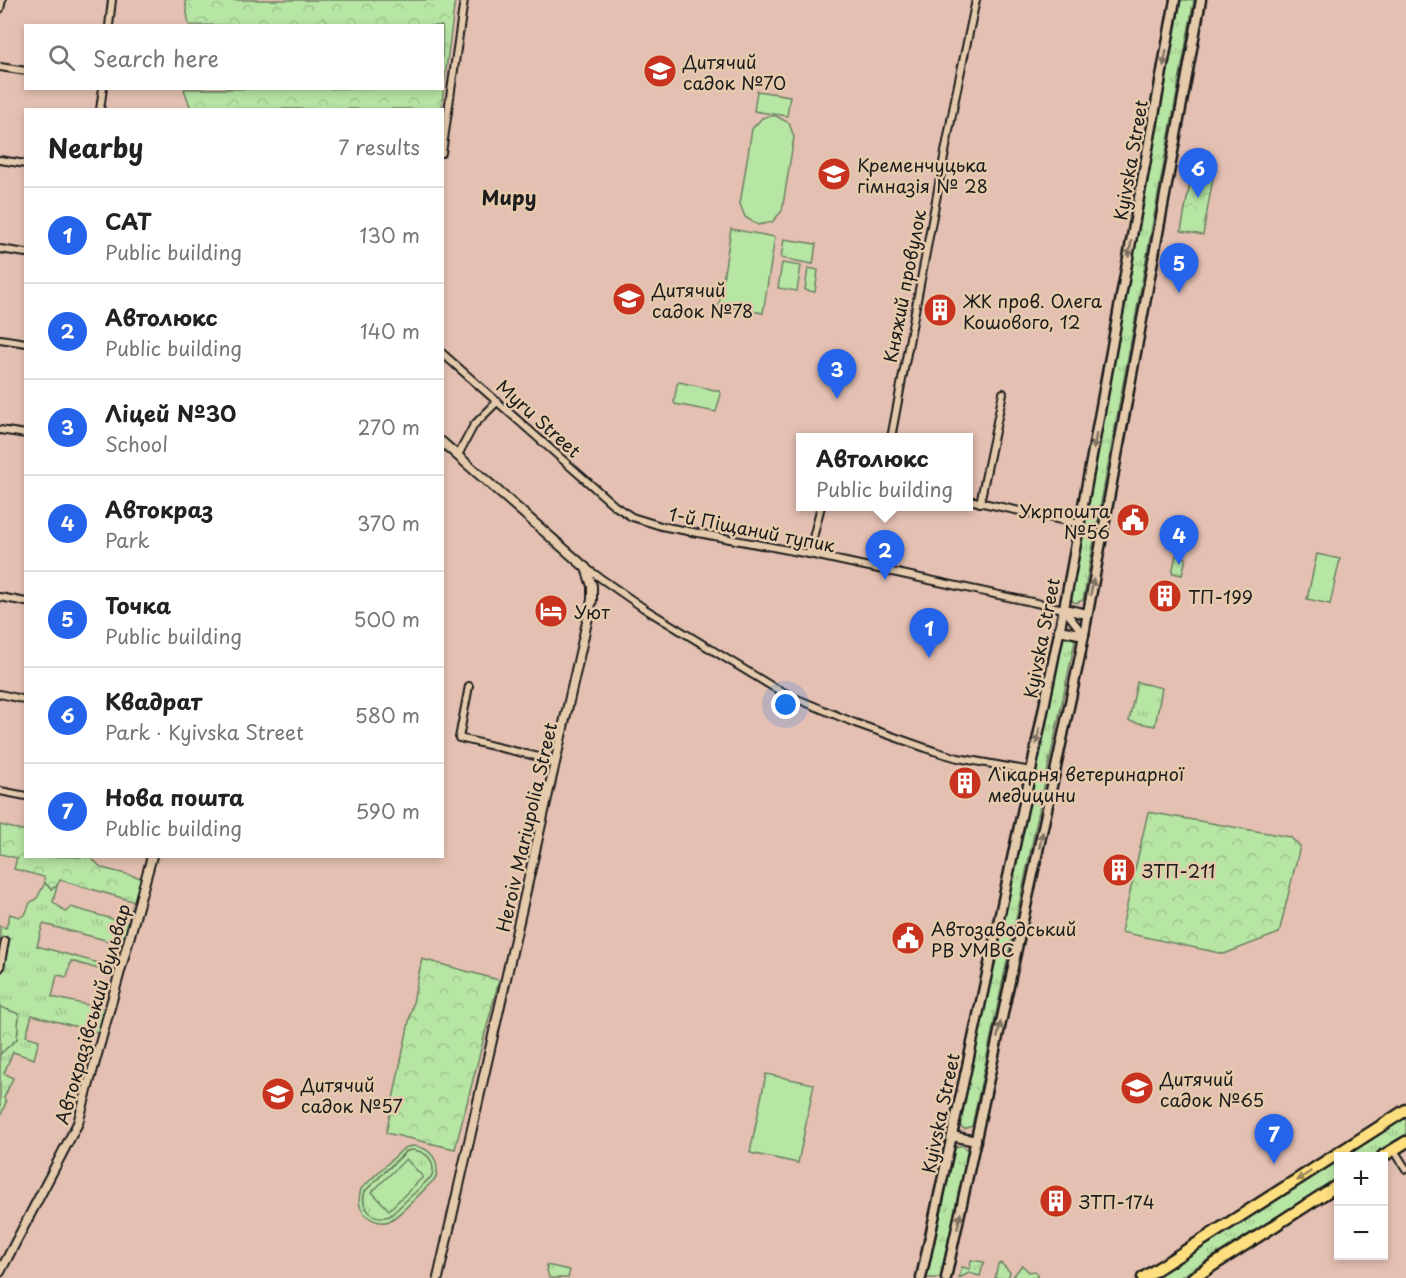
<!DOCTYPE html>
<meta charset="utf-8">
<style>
:root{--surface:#fff;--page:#f6f6f6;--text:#222;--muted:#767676;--line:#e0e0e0;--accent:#2563eb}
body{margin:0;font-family:"Playpen Sans",sans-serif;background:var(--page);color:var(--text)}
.controls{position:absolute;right:18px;bottom:18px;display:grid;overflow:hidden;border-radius:0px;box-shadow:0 3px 9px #0003}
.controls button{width:54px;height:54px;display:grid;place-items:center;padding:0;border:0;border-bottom:2px solid var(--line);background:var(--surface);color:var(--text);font:30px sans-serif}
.you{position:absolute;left:786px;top:705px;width:21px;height:21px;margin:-15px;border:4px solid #fff;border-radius:50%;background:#1a73e8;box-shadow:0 0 0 9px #1a73e833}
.badge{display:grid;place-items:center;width:39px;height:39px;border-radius:50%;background:var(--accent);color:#fff;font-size:20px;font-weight:700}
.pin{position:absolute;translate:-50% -50px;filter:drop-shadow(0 2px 3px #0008)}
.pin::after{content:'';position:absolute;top:32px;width:21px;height:18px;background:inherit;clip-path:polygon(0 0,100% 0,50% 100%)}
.popup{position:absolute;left:796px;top:433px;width:177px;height:78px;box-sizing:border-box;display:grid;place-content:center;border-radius:0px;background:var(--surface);filter:drop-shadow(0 2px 4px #0005);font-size:20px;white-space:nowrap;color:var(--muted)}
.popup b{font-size:22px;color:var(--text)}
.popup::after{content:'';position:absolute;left:50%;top:100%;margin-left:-12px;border:12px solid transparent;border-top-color:var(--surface)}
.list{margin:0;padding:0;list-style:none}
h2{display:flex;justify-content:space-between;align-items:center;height:78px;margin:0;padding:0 24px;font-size:26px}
h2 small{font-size:20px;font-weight:400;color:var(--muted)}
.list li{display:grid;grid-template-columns:39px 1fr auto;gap:18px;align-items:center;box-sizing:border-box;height:96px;padding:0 24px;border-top:2px solid var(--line)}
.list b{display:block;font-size:22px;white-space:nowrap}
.list p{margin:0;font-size:20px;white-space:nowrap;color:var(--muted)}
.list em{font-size:20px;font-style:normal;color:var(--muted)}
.icon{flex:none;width:33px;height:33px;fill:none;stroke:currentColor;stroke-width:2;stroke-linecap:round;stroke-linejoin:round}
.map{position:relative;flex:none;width:1406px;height:1278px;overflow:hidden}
.search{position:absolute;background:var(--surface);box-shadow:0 3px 9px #0003;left:24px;top:24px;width:420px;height:66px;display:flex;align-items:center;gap:15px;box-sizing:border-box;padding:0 21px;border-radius:0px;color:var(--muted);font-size:22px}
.panel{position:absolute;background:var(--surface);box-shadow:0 3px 9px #0003;left:24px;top:108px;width:420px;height:750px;border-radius:0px}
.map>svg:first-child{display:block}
.grass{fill:url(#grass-tufts);stroke:#6a8060;stroke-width:1.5}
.forest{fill:url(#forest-crowns);stroke:#6a8060;stroke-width:1.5}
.garden{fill:#b7e5a4;stroke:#6a8060;stroke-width:1.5;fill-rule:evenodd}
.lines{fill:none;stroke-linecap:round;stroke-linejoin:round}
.minor-casing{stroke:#1c1c1c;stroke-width:10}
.tertiary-casing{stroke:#1c1c1c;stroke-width:12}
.secondary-casing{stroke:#1c1c1c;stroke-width:13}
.trunk-casing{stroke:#1c1c1c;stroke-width:15}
.minor{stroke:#e5caac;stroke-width:6}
.tertiary{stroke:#e5caac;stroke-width:8}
.secondary{stroke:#e5caac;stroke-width:8}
.trunk{stroke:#fedf80;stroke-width:10}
.oneway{fill:#807364}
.oneway2{fill:#988753}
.labels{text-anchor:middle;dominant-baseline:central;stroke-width:5;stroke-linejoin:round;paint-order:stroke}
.poi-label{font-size:18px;fill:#1c1c1c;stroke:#e5caac;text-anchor:start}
.street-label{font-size:18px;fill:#1c1c1c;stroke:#e5caac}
.neighbourhood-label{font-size:20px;font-weight:bold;fill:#1c1c1c;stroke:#e5caac}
</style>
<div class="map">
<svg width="1406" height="1278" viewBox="0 0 1406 1278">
<defs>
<pattern id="grass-tufts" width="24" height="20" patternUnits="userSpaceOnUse" patternTransform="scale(1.5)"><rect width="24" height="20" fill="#b7e5a4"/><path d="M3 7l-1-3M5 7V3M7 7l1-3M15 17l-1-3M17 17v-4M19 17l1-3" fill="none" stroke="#9dc48d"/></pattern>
<pattern id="forest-crowns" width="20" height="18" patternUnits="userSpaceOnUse" patternTransform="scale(1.5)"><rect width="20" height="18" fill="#b7e5a4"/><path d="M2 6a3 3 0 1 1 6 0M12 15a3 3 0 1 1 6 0" fill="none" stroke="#9dc48d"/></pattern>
</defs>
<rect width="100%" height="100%" fill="#e4c0b2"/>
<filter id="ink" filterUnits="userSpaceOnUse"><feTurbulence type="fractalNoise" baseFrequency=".0167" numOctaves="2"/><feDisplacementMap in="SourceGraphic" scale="12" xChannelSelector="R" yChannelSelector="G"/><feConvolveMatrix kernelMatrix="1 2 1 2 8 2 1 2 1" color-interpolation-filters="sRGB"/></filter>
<g filter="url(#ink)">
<g class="grass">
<polygon points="1181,0 1194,0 1083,600 1076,603 1072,601 1071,597"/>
<polygon points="1067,635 1072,636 1075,641 972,1126 965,1129 961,1127 960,1123 1063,638"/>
<polygon points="1137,682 1162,688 1155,726 1129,721"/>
<polygon points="45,883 51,889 57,886 53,902 66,912 71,907 130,924 125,945 43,924 37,946 117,968 116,974 71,961 67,977 57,975 52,997 105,1009 100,1033 32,1015 26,1036 39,1040 34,1059 13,1052 4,1073 13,1078 4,1098 6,1102 0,1118 0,1054 17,1039 19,1014 0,1007 0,926 6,928 10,914 19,917 25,915 30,903 37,898"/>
<polygon points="1406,1115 1406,1135 1376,1154 1372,1156 1341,1156"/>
<polygon points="962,1145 968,1151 940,1278 927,1278 955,1148"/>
<path d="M412,1150C427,1151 436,1161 432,1176C423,1184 396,1215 387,1217C380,1219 374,1217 369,1213C363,1207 362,1200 365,1191L407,1151Z"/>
<polygon points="1338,1158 1338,1178 1179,1278 1151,1278"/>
<polygon points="971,1260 984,1262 980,1276 969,1273 959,1278 962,1267 970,1269"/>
<polygon points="1001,1263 1010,1272 1008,1278 995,1278 998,1264"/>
<polygon points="546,1265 570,1270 568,1278 549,1278"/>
<polygon points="1022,1265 1029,1272 1035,1271 1038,1274 1036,1278 1012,1278"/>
</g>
<g class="forest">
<polygon points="185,0 455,0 441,109 191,109 184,89 442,88 442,26 189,25"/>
<polygon points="1194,162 1215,166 1203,235 1181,231"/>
<polygon points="1176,555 1186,558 1182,575 1172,573"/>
<polygon points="1148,812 1290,837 1300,846 1279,933 1224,954 1121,932"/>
<polygon points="0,825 25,831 26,856 90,857 102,868 142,878 136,902 60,880 57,886 51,889 45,883 44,877 14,869 17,858 0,854"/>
<polygon points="422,959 499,980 455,1149 386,1133"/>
<polygon points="0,1007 19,1014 17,1039 0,1054"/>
</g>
<g class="garden">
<polygon points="757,91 790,96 787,116 754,111"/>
<polygon points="769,116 776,116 789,123 794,137 782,211 772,222 758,225 745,217 740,204 752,129 762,118"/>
<polygon points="731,229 775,237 763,313 719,305"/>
<polygon points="784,239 816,244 813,264 781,258"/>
<polygon points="782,263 801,266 797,291 778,288"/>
<polygon points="808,268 818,270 815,292 805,290"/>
<polygon points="679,382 719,391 721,394 716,412 675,404 674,402 677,384"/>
<polygon points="1317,554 1340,559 1330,604 1307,599"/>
<polygon points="766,1074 814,1084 798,1163 750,1153"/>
<path d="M412,1146C431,1147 440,1160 436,1178C425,1188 400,1216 389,1221C382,1224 373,1221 367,1216C358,1209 358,1199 361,1189L404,1148ZM412,1150C427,1151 436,1161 432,1176L390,1216C373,1221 359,1208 365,1191L406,1151Z"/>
<polygon points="406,1159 423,1177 389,1210 372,1192"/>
</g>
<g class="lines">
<defs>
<g id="minor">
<polyline points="0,9 2,0"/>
<polyline points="109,26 112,0"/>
<polyline points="0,67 26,71"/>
<polyline points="100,110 103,88"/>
<polyline points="442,153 464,0"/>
<polyline points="0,160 26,164"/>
<polyline points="0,249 26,253"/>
<polyline points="0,339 26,343"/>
<polyline points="442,353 615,506 632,517 661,526 809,554 1064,609 1084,635"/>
<polyline points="0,430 26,434"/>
<polyline points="891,438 956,94 976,0"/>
<polyline points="458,455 474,425 497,402"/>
<polyline points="969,500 1080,524"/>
<polyline points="980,503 1003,393"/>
<polyline points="809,554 821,506"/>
<polyline points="586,568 645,609 773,687 795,698 855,723 934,751 958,758 1031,771"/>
<polyline points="0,597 26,602"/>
<polyline points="469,686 459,738 556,761"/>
<polyline points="0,694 26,700"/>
<polyline points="0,791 26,796"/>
<polyline points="0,968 5,941"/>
<polyline points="1394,1150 1406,1169"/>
</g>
<g id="tertiary">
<polyline points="0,1272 78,1123 152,856"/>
<polyline points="438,1278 592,600 592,586 586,568 442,442"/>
</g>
<g id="secondary">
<polyline points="1064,609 1087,614"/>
<polyline points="1059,630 1084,635"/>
<polyline points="952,1136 976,1141"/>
<polyline points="921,1278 1031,771 1067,593 1175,0"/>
<polyline points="946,1278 1080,656 1201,0"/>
</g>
<g id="trunk">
<polyline points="1383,1156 1406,1142"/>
<polyline points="1143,1278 1406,1110"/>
<polyline points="1193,1278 1338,1185"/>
</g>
</defs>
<use href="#minor" class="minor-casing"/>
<use href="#tertiary" class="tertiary-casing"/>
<use href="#secondary" class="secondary-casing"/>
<use href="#trunk" class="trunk-casing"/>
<use href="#minor" class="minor"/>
<use href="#tertiary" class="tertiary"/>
<use href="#secondary" class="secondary"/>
<use href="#trunk" class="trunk"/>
</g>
<defs><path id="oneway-solid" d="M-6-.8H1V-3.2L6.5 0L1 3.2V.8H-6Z" transform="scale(1.5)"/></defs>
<g class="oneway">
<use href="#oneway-solid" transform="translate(1165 58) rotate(100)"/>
<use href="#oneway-solid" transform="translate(1130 249) rotate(100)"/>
<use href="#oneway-solid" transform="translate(1095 441) rotate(100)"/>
<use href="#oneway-solid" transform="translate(1092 587) rotate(-79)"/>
<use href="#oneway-solid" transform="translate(1038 736) rotate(101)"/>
<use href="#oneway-solid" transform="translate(1041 840) rotate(-78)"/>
<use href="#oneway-solid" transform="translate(999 1030) rotate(-78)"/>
<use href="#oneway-solid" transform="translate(959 1221) rotate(-78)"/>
</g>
<use class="oneway2" href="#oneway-solid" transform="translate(1304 1176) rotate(146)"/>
</g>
<defs>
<symbol id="school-disc" viewBox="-11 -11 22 22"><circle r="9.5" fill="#c8321e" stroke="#e5caac"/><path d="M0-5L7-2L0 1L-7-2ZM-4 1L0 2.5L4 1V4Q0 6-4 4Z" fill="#fff"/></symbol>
<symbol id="building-disc" viewBox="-11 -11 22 22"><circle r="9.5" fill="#c8321e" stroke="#e5caac"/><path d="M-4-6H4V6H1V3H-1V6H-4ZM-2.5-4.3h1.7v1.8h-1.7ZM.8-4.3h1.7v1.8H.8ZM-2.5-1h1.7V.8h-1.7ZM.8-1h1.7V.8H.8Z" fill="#fff"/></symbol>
<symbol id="civic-disc" viewBox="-11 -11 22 22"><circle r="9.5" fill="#c8321e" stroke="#e5caac"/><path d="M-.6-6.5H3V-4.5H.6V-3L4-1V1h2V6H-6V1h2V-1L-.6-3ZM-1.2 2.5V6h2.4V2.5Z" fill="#fff"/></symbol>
<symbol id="hotel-disc" viewBox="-11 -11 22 22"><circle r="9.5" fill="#c8321e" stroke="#e5caac"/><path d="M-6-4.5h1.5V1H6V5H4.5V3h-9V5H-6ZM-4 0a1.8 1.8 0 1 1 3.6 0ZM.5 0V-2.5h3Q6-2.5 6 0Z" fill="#fff"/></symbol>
</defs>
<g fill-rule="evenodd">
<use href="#school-disc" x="641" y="52" width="38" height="38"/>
<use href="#school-disc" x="815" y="155" width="38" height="38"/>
<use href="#school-disc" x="610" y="280" width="38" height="38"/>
<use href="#building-disc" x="921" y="291" width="38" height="38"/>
<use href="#civic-disc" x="1114" y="501" width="38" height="38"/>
<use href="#building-disc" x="1146" y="577" width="38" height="38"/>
<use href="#hotel-disc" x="532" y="592" width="38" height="38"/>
<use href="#building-disc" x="946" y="764" width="38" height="38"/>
<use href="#building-disc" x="1100" y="851" width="38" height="38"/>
<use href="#civic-disc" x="889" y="919" width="38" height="38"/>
<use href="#school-disc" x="1118" y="1069" width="38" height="38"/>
<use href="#school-disc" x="259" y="1075" width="38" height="38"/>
<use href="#building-disc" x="1037" y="1182" width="38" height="38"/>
</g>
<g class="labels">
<g class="poi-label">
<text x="683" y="61">Дитячий<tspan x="683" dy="21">садок №70</tspan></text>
<text x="857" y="164">Кременчуцька<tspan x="857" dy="21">гімназія № 28</tspan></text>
<text x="652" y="289">Дитячий<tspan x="652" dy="21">садок №78</tspan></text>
<text x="963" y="300">ЖК пров. Олега<tspan x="963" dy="21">Кошового, 12</tspan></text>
<text x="1110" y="510" text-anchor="end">Укрпошта<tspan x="1110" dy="21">№56</tspan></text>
<text x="1188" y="596">ТП-199</text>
<text x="574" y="611">Уют</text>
<text x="988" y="773">Лікарня ветеринарної<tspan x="988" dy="21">медицини</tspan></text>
<text x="1142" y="870">ЗТП-211</text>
<text x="931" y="928">Автозаводський<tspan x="931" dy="21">РВ УМВС</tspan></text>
<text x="1160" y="1078">Дитячий<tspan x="1160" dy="21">садок №65</tspan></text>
<text x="301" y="1084">Дитячий<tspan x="301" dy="21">садок №57</tspan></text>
<text x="1079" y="1201">ЗТП-174</text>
</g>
<g class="street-label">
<text transform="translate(1130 160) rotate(-80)">Kyivska Street</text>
<text transform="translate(904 286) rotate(-79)">Княжий провулок</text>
<text transform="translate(539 418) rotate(42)">Myru Street</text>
<text transform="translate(752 529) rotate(11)">1-й Піщаний тупик</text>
<text transform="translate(1041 638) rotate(-79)">Kyivska Street</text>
<text transform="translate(526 827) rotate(-77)">Heroiv Mariupolia Street</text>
<text transform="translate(92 1014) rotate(-74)">Автокразівський бульвар</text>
<text transform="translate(940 1113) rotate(-78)">Kyivska Street</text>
</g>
<g class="neighbourhood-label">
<text x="509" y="197">Миру</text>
</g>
</g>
</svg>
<div class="controls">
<button>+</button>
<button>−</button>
</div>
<div class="you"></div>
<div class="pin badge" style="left:929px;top:658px">1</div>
<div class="pin badge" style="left:885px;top:580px">2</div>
<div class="popup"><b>Автолюкс</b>Public building</div>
<div class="pin badge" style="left:837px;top:399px">3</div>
<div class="pin badge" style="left:1179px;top:565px">4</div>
<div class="pin badge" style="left:1179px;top:293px">5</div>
<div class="pin badge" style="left:1198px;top:198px">6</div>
<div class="pin badge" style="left:1274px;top:1164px">7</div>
<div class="search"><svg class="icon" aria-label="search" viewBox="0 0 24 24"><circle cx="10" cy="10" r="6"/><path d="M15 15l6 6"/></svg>Search here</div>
<section class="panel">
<h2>Nearby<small>7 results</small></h2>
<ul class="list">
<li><span class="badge">1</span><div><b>САТ</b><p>Public building</p></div><em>130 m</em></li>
<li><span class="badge">2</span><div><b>Автолюкс</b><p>Public building</p></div><em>140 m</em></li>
<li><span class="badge">3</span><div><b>Ліцей №30</b><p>School</p></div><em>270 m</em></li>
<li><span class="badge">4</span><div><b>Автокраз</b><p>Park</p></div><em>370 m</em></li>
<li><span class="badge">5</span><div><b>Точка</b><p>Public building</p></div><em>500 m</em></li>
<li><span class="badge">6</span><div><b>Квадрат</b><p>Park · Kyivska Street</p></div><em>580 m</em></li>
<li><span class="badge">7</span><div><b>Нова пошта</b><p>Public building</p></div><em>590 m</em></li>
</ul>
</section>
</div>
